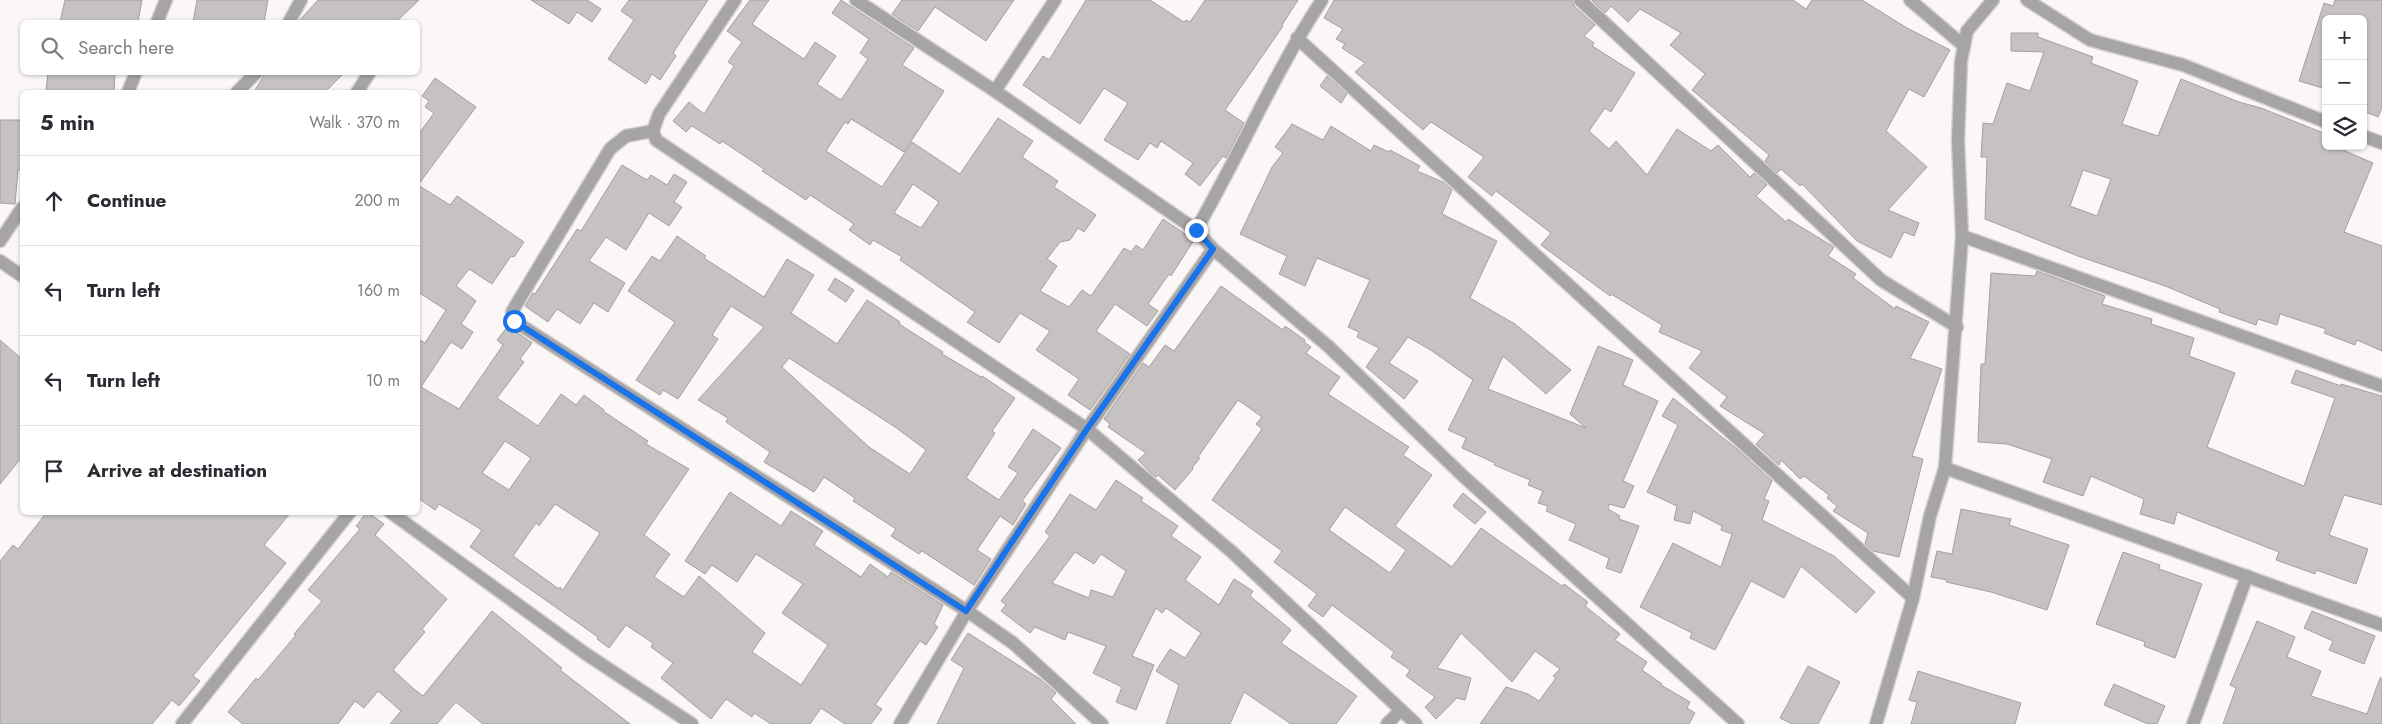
<!DOCTYPE html>
<meta charset="utf-8">
<style>
:root{--surface:#fff;--page:#f7f7f7;--text:#2b2b33;--muted:#7c7c81;--line:#e1e1e2}
body{margin:0;font-family:Jost,sans-serif;background:var(--page);color:var(--text)}
.controls{position:absolute;right:15px;top:15px;display:grid;overflow:hidden;border-radius:8px;box-shadow:0 1px 4px #0004}
.controls button{width:45px;height:45px;display:grid;place-items:center;padding:0;border:0;border-bottom:1px solid var(--line);background:var(--surface);color:var(--text);font:25px sans-serif}
.stop{position:absolute;width:15px;height:15px;margin:-11px;border:4px solid #1a73e8;border-radius:50%;background:#fff}
.stop.end{background:#1a73e8;border-color:#fff;box-shadow:0 1px 5px #0008}
.list{margin:0;padding:0;list-style:none}
h2{display:flex;justify-content:space-between;align-items:center;height:65px;margin:0;padding:0 20px;font-size:21px}
h2 small{font-size:16px;font-weight:400;color:var(--muted)}
.list li{display:grid;grid-template-columns:32px 1fr auto;gap:15px;align-items:center;box-sizing:border-box;height:90px;padding:0 20px;border-top:1px solid var(--line)}
.list b{display:block;font-size:19px;white-space:nowrap}
.list em{font-size:16px;font-style:normal;color:var(--muted)}
.icon{flex:none;width:28px;height:28px;fill:none;stroke:currentColor;stroke-width:2;stroke-linecap:round;stroke-linejoin:round}
.map{position:relative;flex:none;width:2382px;height:724px;overflow:hidden}
.search{position:absolute;background:var(--surface);box-shadow:0 1px 4px #0004;left:20px;top:20px;width:400px;height:55px;display:flex;align-items:center;gap:12px;box-sizing:border-box;padding:0 18px;border-radius:8px;color:var(--muted);font-size:19px}
.panel{position:absolute;background:var(--surface);box-shadow:0 1px 4px #0004;left:20px;top:90px;width:400px;height:425px;border-radius:8px}
.map>svg:first-child{display:block}
.building{fill:#c6c2c1;stroke:#a4a09f;fill-rule:evenodd}
.lines{fill:none;stroke-linecap:round;stroke-linejoin:round}
.minor-casing{stroke:#d5d1d0;stroke-width:15}
.minor{stroke:#a6a4a4;stroke-width:12}
.route{stroke:#1a73e8;stroke-width:6}
</style>
<div class="map">
<svg width="2382" height="724" viewBox="0 0 2382 724">
<rect width="100%" height="100%" fill="#fbf7f6"/>
<g class="building">
<polygon points="65,0 142,0 138,22 60,22"/>
<polygon points="197,0 268,0 264,22 193,22"/>
<polygon points="318,0 419,0 396,22 298,22"/>
<polygon points="531,0 587,0 601,9 592,22 577,12 569,24"/>
<polygon points="629,0 708,0 673,53 676,56 660,80 652,74 646,84 608,59 634,20 621,11"/>
<path d="M750,0H769L752,24L804,59L815,42L836,56L817,84L841,100L868,59L860,53L869,39L832,13L841,0L914,48L902,65L944,91L904,152L851,119L848,124L845,122L826,151L882,187L912,142L960,174L998,118L1033,141L1022,157L1058,181L1054,187L1096,215L1084,232L1078,228L1070,240L1060,242L1047,259L1057,266L1040,291L1069,307L1082,290L1091,296L1124,248L1131,252L1136,245L1143,250L1163,219L1194,240L1171,276L1169,274L1148,304L1158,311L1147,326L1115,304L1096,331L1130,354L1090,410L1068,395L1079,379L1036,350L1050,331L1020,313L999,343L967,322L975,312L900,260L902,257L873,240L870,245L849,230L854,224L810,195L806,200L762,171L764,169L722,141L720,144L692,126L686,132L673,121L689,102L704,114L734,66L728,62L742,42L727,31ZM913,184L939,202L921,228L894,213Z"/>
<polygon points="902,0 1014,0 986,41 935,7 918,31 892,14"/>
<polygon points="1086,0 1150,0 1184,22 1186,20 1190,22 1205,0 1298,0 1282,25 1283,26 1225,110 1244,123 1226,158 1223,156 1200,186 1185,174 1193,163 1161,141 1157,148 1150,143 1138,160 1104,140 1128,103 1104,88 1080,124 1023,85 1043,56 1049,60"/>
<polygon points="1334,0 1572,0 1574,6 1595,25 1584,36 1594,43 1592,46 1635,73 1611,112 1605,108 1589,131 1609,149 1616,141 1647,175 1677,129 1711,151 1718,145 1750,177 1754,173 1767,185 1756,196 1786,222 1788,219 1834,247 1828,256 1856,274 1853,278 1895,309 1896,306 1929,322 1910,358 1942,369 1912,456 1923,459 1899,557 1873,551 1865,544 1868,533 1833,511 1837,506 1827,498 1829,495 1804,476 1800,479 1781,460 1779,465 1756,444 1765,434 1720,406 1727,397 1689,368 1702,351 1659,332 1662,325 1611,294 1610,296 1541,245 1551,233 1496,191 1492,196 1468,177 1484,157 1431,122 1423,130 1355,72 1365,63 1342,48 1345,44 1336,39 1343,29 1324,18"/>
<polygon points="1592,0 1793,0 1806,9 1812,0 1862,0 1907,28 1950,50 1924,97 1909,89 1886,131 1927,167 1888,210 1919,223 1914,236 1904,232 1891,258 1857,241 1802,184 1800,186 1781,169 1777,173 1765,161 1769,155 1692,90 1705,74 1670,45 1681,33 1640,9 1628,22 1611,6 1605,13"/>
<polygon points="2335,0 2382,0 2382,108 2378,117 2363,111 2363,19 2326,19 2326,89 2299,81 2324,3 2333,6"/>
<path d="M2011,33H2038V37L2093,57L2091,63L2138,81L2122,124L2158,136L2181,79L2239,102L2261,108L2326,134V146H2334L2373,163L2344,232L2382,246V351L2357,340L2355,345L2324,333L2326,329L2280,314L2277,325L2258,319L2256,325L2219,312L2220,309L2165,286L2078,256L1985,219L1987,157H1981L1983,123L1993,124L2007,83L2030,91L2044,52L2011,51ZM2083,170L2111,179L2097,216L2070,206Z"/>
<polygon points="48,72 115,72 114,92 46,92"/>
<polygon points="266,72 345,72 325,92 254,92"/>
<polygon points="1327,76 1347,94 1341,103 1320,86"/>
<path d="M435,78L476,107L418,185L450,205L457,196L524,242L514,257L511,256L492,284L469,269L456,286L476,301L461,324L473,332L462,349L451,342L421,387L459,409L503,345L497,340L508,326L532,343L520,359L524,362L497,398L538,426L561,394L576,405L584,395L604,410L603,411L648,441L646,444L689,469L644,535L670,554L654,577L684,597L699,576L765,633L752,652L801,685L828,645L782,613L803,584L756,554L737,582L712,565L705,574L685,561L730,492L781,526L791,511L823,531L814,545L861,577L870,564L888,577L891,572L943,605L934,624L938,627L926,645L920,641L875,705L882,709L871,724H845L821,708L810,724H771L754,713L752,717L726,699L711,719L661,678L673,663L651,647L653,643L626,625L609,648L597,639L598,637L470,547L482,530L439,504L435,510L418,498V339L425,343L446,310L418,292V135L434,113L425,107L429,101L422,96ZM505,441L531,458L509,490L482,473ZM555,504L600,533L563,590L560,587L559,589L513,556L536,523L539,526Z"/>
<polygon points="0,120 22,120 22,170 18,170 15,204 0,203"/>
<polygon points="1292,124 1323,140 1331,126 1371,151 1374,145 1389,152 1390,150 1420,166 1417,171 1443,182 1452,190 1442,214 1497,241 1470,298 1515,324 1571,370 1546,394 1503,356 1488,389 1586,428 1570,414 1598,346 1633,360 1623,385 1658,401 1623,481 1634,486 1624,508 1609,504 1608,509 1620,516 1619,519 1639,526 1621,573 1606,568 1609,558 1569,540 1576,524 1546,511 1548,506 1538,503 1543,491 1528,485 1530,480 1494,465 1495,463 1462,448 1466,438 1448,430 1473,380 1432,351 1408,337 1389,363 1418,381 1404,399 1366,367 1379,348 1357,337 1359,332 1348,327 1370,280 1317,258 1305,286 1279,274 1287,256 1240,234 1272,167 1283,153 1275,147"/>
<polygon points="622,165 647,180 651,175 667,185 674,174 687,182 674,202 682,207 669,226 649,213 626,250 606,237 589,261 625,283 608,312 594,303 580,324 557,309 548,322 525,306 533,293 535,294 577,229 581,231"/>
<path d="M677,236L706,256L704,258L764,297L787,259L814,275L791,313L837,344L867,300L900,322L899,324L943,352L942,354L981,377L982,376L1015,398L992,431L995,433L966,478L999,500L1018,473L1008,467L1033,429L1061,448L1022,501L1026,504L1013,525L1000,516L977,550L991,559L974,585L922,551L919,554L891,536L896,529L853,501L855,498L824,477L814,492L764,462L770,452L726,422L728,418L698,400L764,327L731,306L712,335L718,339L678,399L663,390L660,395L636,380L675,322L628,291L652,256L660,261ZM789,358L895,427L926,450L910,474L869,447L782,367Z"/>
<polygon points="2037,271 2105,296 2102,304 2152,319 2151,324 2194,338 2189,356 2235,373 2207,447 2304,486 2335,398 2291,383 2296,370 2341,386 2341,384 2382,396 2382,505 2344,495 2329,535 2368,549 2356,584 2316,570 2315,574 2276,560 2279,552 2177,512 2174,524 2140,514 2144,499 2091,476 2083,496 2043,482 2052,459 2007,444 1978,442 1981,364 1985,364 1991,273 2035,276"/>
<polygon points="835,278 854,290 846,302 828,290"/>
<path d="M1221,286L1283,330L1285,326L1305,340L1304,342L1311,347L1306,353L1340,377L1328,394L1409,447L1403,455L1432,475L1395,526L1452,567L1481,528L1562,586L1564,584L1588,602L1585,606L1620,634L1615,640L1647,662L1642,670L1662,684L1661,685L1690,702L1687,708L1695,713L1689,724H1480L1506,687L1528,694L1539,701L1556,678L1553,676L1560,669L1535,651L1512,682L1461,633L1437,668L1471,678L1465,700L1457,698L1436,719L1425,707L1435,697L1406,676L1410,670L1391,657L1394,652L1332,605L1323,617L1308,606L1317,594L1274,562L1282,551L1212,500L1262,429L1256,424L1262,417L1238,400L1198,457L1200,458L1192,468L1193,469L1175,490L1158,475L1156,477L1153,475L1138,460L1146,453L1108,427L1110,424L1104,419L1143,363L1149,367L1165,345L1174,351ZM1345,507L1406,550L1390,573L1329,530Z"/>
<polygon points="0,340 22,359 22,457 0,484"/>
<polygon points="1673,398 1737,449 1772,481 1764,499 1769,501 1762,520 1834,556 1875,592 1856,613 1801,566 1784,598 1751,581 1715,650 1690,638 1692,633 1640,607 1673,543 1721,567 1732,534 1721,530 1722,526 1693,511 1690,524 1674,520 1677,506 1647,492 1678,425 1662,416"/>
<path d="M1116,480L1143,498L1141,501L1178,526L1171,536L1201,557L1185,580L1219,605L1234,579L1253,591L1250,596L1291,630L1281,643L1357,696L1336,724H1291L1244,692L1230,724H1166L1179,685L1156,671L1170,649L1185,658L1201,633L1166,608L1162,613L1156,608L1132,656L1154,665L1136,710L1116,702L1122,687L1093,673L1106,646L1068,632L1065,640L1035,627L1030,633L1001,611L1006,605L1001,601L1050,536L1045,532L1070,494L1096,510ZM1075,552L1094,564L1101,554L1126,571L1113,597L1091,590L1089,598L1052,583Z"/>
<polygon points="1463,493 1486,512 1475,524 1453,506"/>
<polygon points="1961,509 2011,519 2009,525 2069,545 2047,610 1991,592 1946,582 1947,580 1931,577 1937,551 1952,554"/>
<polygon points="47,512 291,512 264,545 286,563 193,676 200,681 179,706 172,700 152,724 0,724 0,561 13,545 18,549"/>
<polygon points="367,512 384,524 375,535 447,599 422,629 425,632 393,670 414,689 423,696 492,611 562,668 560,670 630,724 483,724 456,702 437,724 390,724 401,711 378,691 364,708 355,701 338,724 243,724 228,712 256,678 258,680 296,635 294,634 322,601 308,590 360,529 356,526"/>
<polygon points="2123,552 2160,565 2159,569 2202,584 2175,658 2144,646 2145,642 2096,624"/>
<polygon points="2312,611 2375,636 2364,664 2329,650 2333,641 2304,628"/>
<polygon points="2257,621 2295,637 2287,657 2321,671 2311,696 2367,714 2380,678 2382,678 2382,724 2223,724 2236,688 2230,685"/>
<polygon points="968,633 1040,679 1056,693 1051,699 1076,724 937,724 964,668 951,660"/>
<polygon points="1808,666 1840,682 1818,724 1792,724 1780,718"/>
<polygon points="1918,671 2021,703 2015,724 1911,724 1917,702 1909,700"/>
<polygon points="2114,684 2165,706 2157,724 2148,724 2104,705"/>
</g>
<g class="lines">
<defs>
<g id="minor">
<polyline points="735,0 659,114 653,131 656,140 1087,429 1232,552 1416,724"/>
<polyline points="856,0 995,91 1196,230 1213,249 1328,346 1462,475 1738,724"/>
<polyline points="1580,0 1881,280 1957,327"/>
<polyline points="1910,0 1964,46"/>
<polyline points="2027,0 2090,40 2183,65 2326,122"/>
<polyline points="157,22 166,0"/>
<polyline points="289,22 301,0"/>
<polyline points="1297,38 1913,598"/>
<polyline points="995,91 1055,0"/>
<polyline points="128,92 136,72"/>
<polyline points="237,92 257,72"/>
<polyline points="357,92 370,72"/>
<polyline points="653,131 626,136 610,149 516,305 512,312 514,321 967,611 1013,643 1102,724"/>
<polyline points="2363,136 2382,143"/>
<path d="M1196,230C1240,154 1274,73 1322,0"/>
<polyline points="1962,236 2382,386"/>
<polyline points="0,241 22,208"/>
<polyline points="0,261 22,276"/>
<polyline points="1945,468 2382,625"/>
<polyline points="390,512 586,654 692,724"/>
<polyline points="182,724 350,512"/>
<polyline points="900,724 967,611 1087,429 1213,249"/>
<polyline points="1387,724 1401,710"/>
<polyline points="1876,724 1913,598 1930,516 1945,468 1962,236 1958,140 1961,61 1967,31 1993,0"/>
<polyline points="2193,724 2247,576"/>
</g>
</defs>
<use href="#minor" class="minor-casing"/>
<use href="#minor" class="minor"/>
</g>
<g class="lines">
<polyline class="route" points="514,321 966,611 1087,429 1213,249 1196,230"/>
</g>
</svg>
<div class="controls">
<button>+</button>
<button>−</button>
<button><svg class="icon" aria-label="layers" viewBox="0 0 24 24"><path d="M12 4l9 5-9 5-9-5zM3 14l9 5 9-5"/></svg></button>
</div>
<div class="stop" style="left:514px;top:321px"></div>
<div class="stop end" style="left:1196px;top:230px"></div>
<div class="search"><svg class="icon" aria-label="search" viewBox="0 0 24 24"><circle cx="10" cy="10" r="6"/><path d="M15 15l6 6"/></svg>Search here</div>
<section class="panel">
<h2>5 min<small>Walk · 370 m</small></h2>
<ul class="list">
<li><svg class="icon" aria-label="ahead" viewBox="0 0 24 24"><path d="M12 20V5M6 11l6-6 6 6"/></svg><div><b>Continue</b></div><em>200 m</em></li>
<li><svg class="icon" aria-label="left" viewBox="0 0 24 24"><path d="M17 20v-9H6M10 6l-5 5 5 5"/></svg><div><b>Turn left</b></div><em>160 m</em></li>
<li><svg class="icon" aria-label="left" viewBox="0 0 24 24"><path d="M17 20v-9H6M10 6l-5 5 5 5"/></svg><div><b>Turn left</b></div><em>10 m</em></li>
<li><svg class="icon" aria-label="arrive" viewBox="0 0 24 24"><path d="M6 21V4h12l-3 4 3 4H6"/></svg><div><b>Arrive at destination</b></div></li>
</ul>
</section>
</div>
